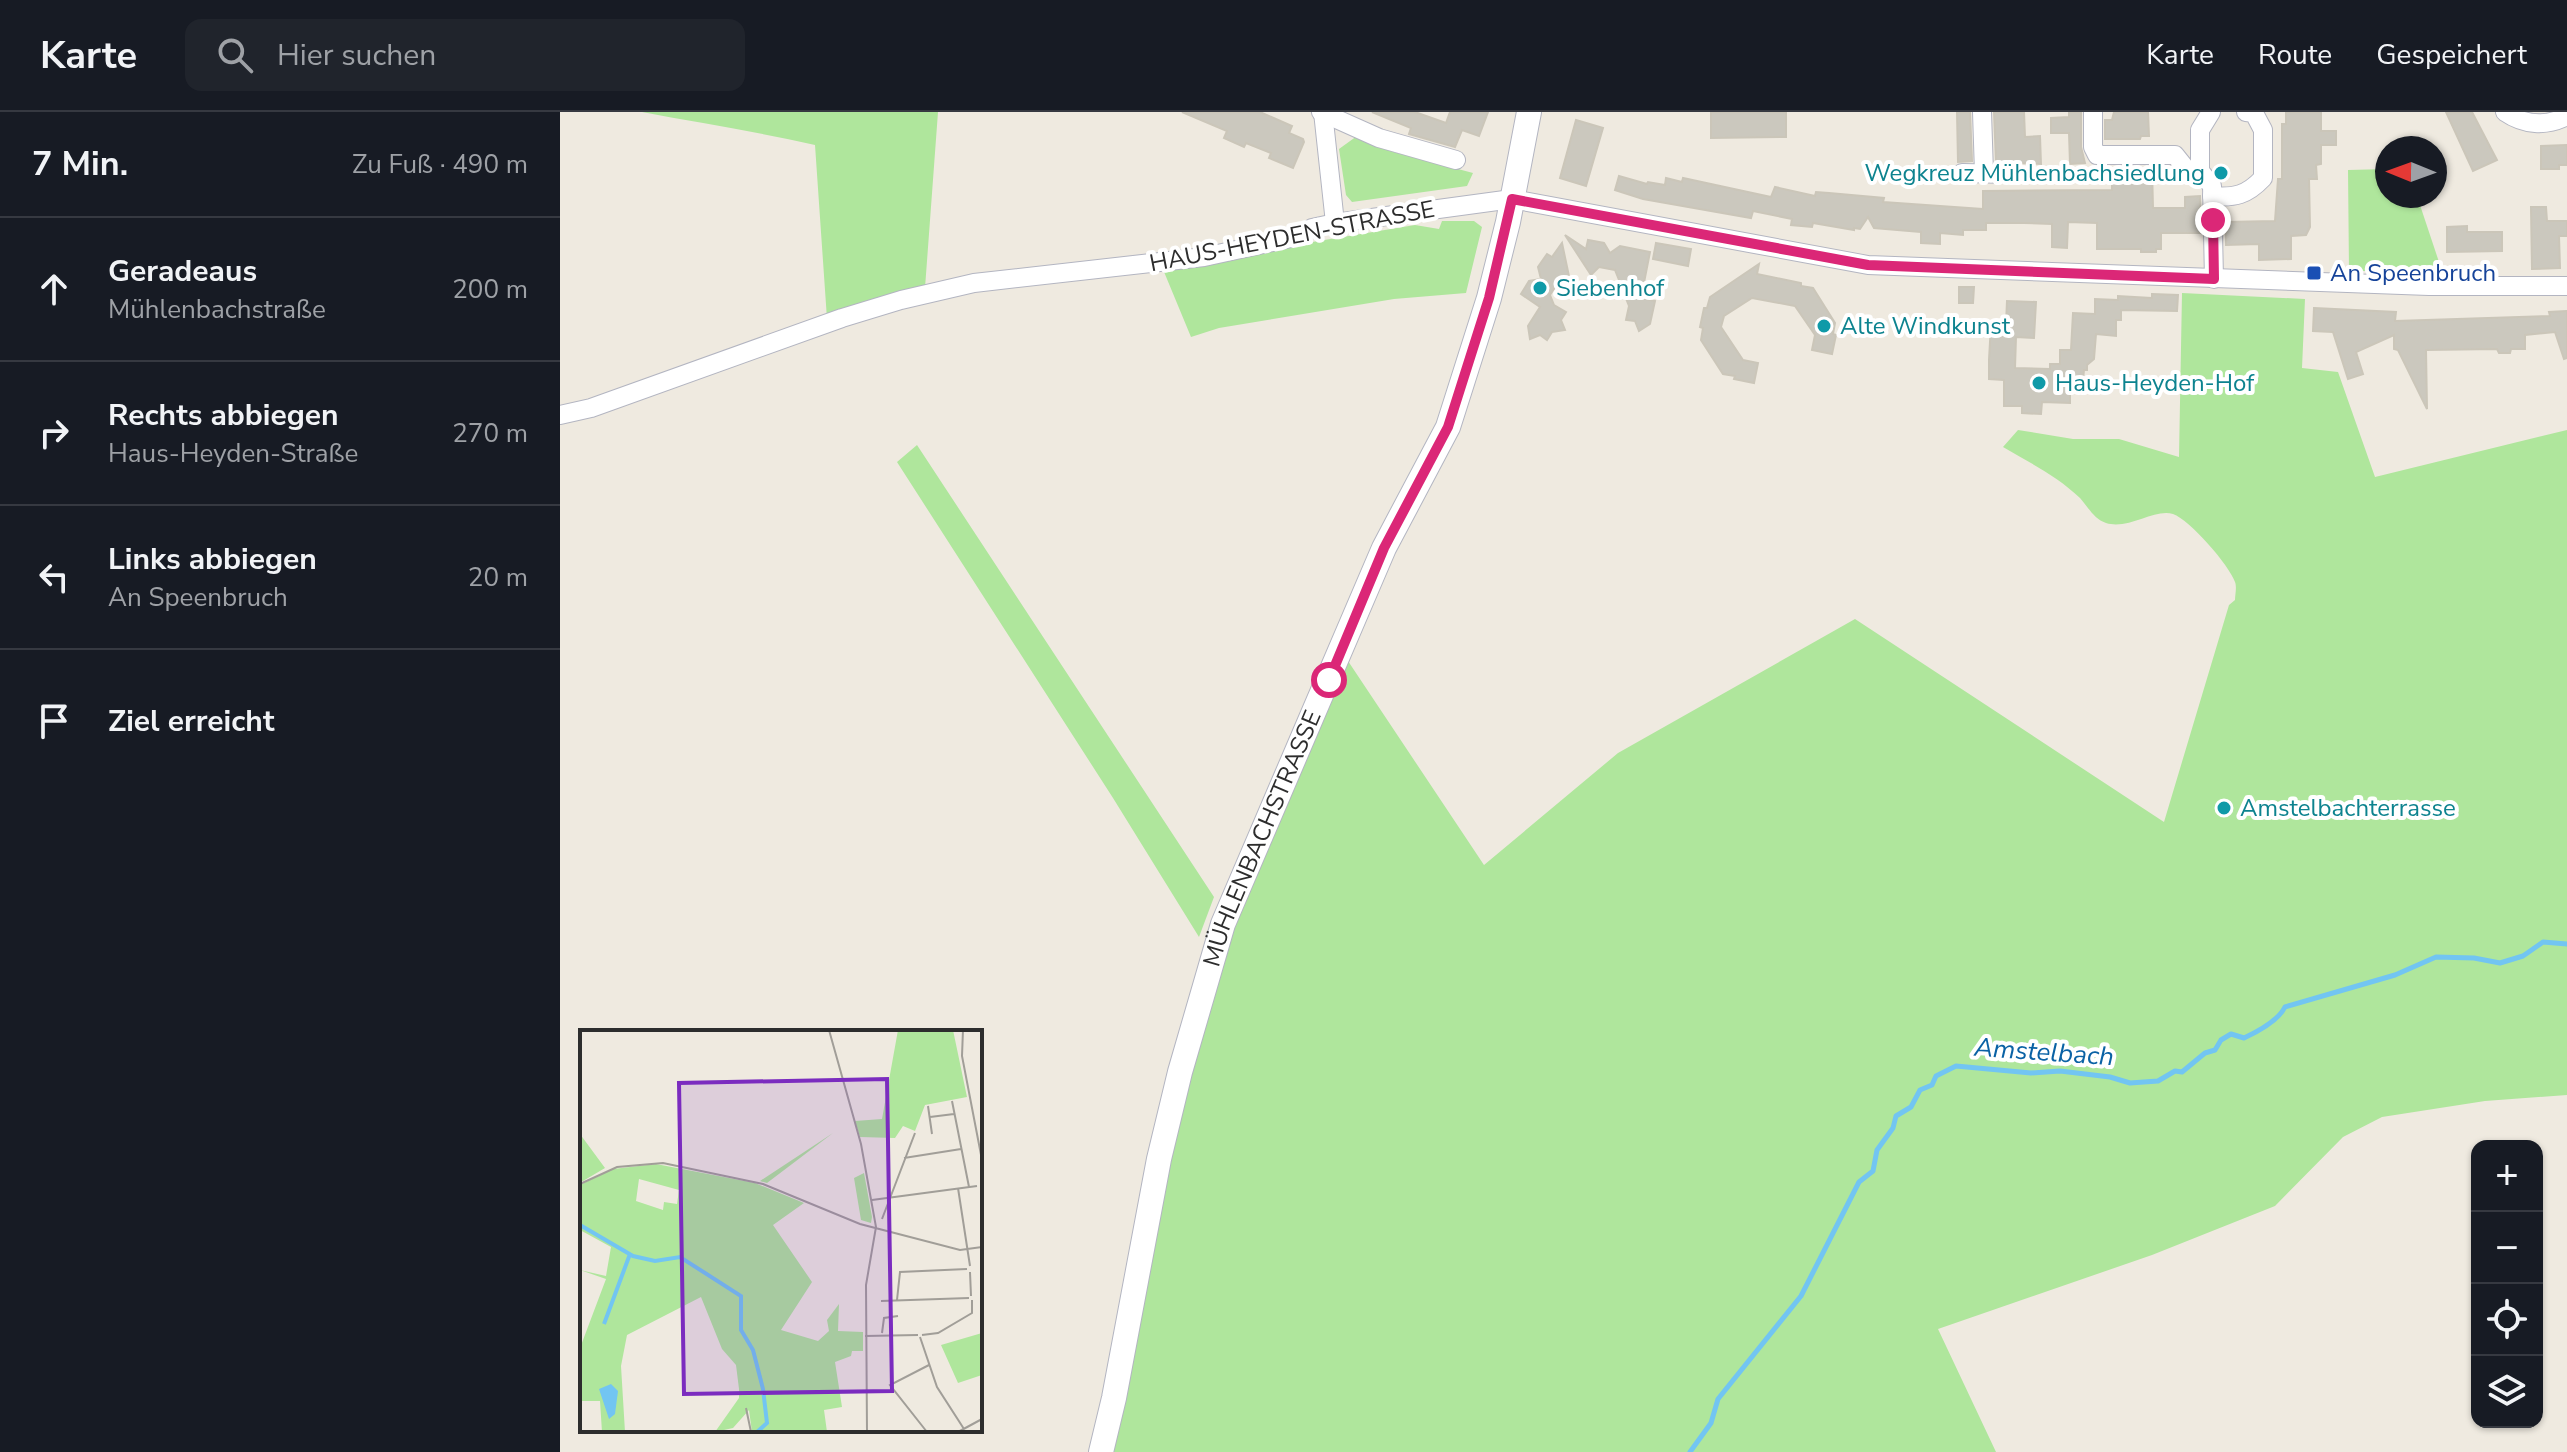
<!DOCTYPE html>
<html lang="de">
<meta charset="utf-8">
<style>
:root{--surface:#171b24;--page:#20242c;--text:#f1f3f6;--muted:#9ea1a6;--line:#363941}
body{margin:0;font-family:"Nunito Sans",sans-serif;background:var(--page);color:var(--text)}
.controls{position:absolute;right:24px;bottom:24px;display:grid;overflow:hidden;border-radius:16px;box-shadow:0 2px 6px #0004}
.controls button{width:72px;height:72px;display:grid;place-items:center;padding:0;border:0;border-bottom:2px solid var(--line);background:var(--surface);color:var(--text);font:40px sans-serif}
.compass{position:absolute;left:1815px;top:24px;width:72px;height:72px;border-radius:50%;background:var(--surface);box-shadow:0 2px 6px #0004;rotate:271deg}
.stop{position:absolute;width:24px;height:24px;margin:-18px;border:6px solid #db2777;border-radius:50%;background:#fff}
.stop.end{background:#db2777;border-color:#fff;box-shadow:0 2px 8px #0008}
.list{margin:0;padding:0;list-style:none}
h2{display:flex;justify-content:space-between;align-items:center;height:104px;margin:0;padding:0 32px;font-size:34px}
h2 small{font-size:26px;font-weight:400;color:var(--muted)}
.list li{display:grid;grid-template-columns:52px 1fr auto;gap:24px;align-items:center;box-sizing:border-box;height:144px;padding:0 32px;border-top:2px solid var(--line)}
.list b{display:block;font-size:30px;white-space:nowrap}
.list p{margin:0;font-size:26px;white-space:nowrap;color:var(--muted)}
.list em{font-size:26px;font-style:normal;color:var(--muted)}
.icon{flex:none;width:44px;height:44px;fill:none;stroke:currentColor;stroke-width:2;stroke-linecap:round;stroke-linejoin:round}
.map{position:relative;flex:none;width:2007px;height:1340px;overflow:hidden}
header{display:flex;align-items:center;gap:48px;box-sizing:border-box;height:112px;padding:0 40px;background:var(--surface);border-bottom:2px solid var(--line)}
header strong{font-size:38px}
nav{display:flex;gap:44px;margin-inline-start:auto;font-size:28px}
.search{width:560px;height:72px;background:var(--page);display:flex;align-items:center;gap:20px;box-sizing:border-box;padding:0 28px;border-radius:16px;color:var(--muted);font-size:30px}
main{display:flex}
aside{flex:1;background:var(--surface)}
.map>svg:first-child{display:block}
.green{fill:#afe69c}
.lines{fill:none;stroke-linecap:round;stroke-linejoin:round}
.stream{stroke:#72c5f2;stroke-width:5}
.building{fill:#cbc8be;stroke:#cbc6b9;stroke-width:2}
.street-casing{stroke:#b3b5c1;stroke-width:20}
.secondary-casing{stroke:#b3b5c1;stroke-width:26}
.street{stroke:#fff;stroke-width:18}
.secondary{stroke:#fff;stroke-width:24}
.route{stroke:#db2777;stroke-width:10}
.culture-dot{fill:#0f9aa8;stroke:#fff;stroke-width:3}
.transit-dot{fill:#1a4fb4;stroke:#fff;stroke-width:3}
.labels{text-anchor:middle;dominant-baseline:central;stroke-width:8;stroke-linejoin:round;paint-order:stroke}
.culture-label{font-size:24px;fill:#0d838f;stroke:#fff;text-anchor:start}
.street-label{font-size:24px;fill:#2d2d2d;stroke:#fff}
.transit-label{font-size:24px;fill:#164399;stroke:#fff;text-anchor:start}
.water-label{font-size:26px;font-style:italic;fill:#0a62a5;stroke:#fff}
.inset-river{fill:none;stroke:#72c5f2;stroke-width:4}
.inset-road{fill:none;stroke:#a19e98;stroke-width:2}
.view{fill:#7b2cbf;fill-opacity:0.15;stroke:#7b2cbf;stroke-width:4}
.inset-edge{fill:none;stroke:#2d2d2d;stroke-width:4}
</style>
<header>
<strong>Karte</strong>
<div class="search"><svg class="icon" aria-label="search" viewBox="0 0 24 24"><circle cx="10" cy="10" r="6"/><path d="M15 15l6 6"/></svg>Hier suchen</div>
<nav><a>Karte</a><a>Route</a><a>Gespeichert</a></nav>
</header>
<main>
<aside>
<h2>7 Min.<small>Zu Fuß · 490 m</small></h2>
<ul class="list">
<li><svg class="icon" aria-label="ahead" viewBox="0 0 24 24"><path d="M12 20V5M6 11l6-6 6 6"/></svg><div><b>Geradeaus</b><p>Mühlenbachstraße</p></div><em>200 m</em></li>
<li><svg class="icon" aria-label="right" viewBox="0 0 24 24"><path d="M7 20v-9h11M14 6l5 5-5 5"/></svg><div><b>Rechts abbiegen</b><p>Haus-Heyden-Straße</p></div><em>270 m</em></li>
<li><svg class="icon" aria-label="left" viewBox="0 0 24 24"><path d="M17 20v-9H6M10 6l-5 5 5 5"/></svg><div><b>Links abbiegen</b><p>An Speenbruch</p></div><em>20 m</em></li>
<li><svg class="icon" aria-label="arrive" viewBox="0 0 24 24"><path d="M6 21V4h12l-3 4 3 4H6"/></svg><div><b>Ziel erreicht</b></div></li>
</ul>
</aside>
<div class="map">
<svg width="2007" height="1340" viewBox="0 0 2007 1340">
<rect width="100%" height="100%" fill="#efeae0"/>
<g class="green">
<path d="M82,0H378L365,176L267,207L255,33C198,20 140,11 82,0Z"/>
<polygon points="797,24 834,40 913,61 907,74 792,90 786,83 779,37"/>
<polygon points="1827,57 1827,84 1857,84 1882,159 1789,159 1788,58"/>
<polygon points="882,109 914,109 922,115 906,181 834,187 659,216 631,225 602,155 855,113 879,117"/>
<path d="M1622,181L1745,187L1742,256L1778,260L1815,365L2007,318V983L1925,989L1822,1005L1783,1025L1715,1094L1592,1143L1378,1217L1436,1340H545L653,861L786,546L924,753L1058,641L1295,507L1604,710L1669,493L1675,488C1675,483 1677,475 1675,470C1669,453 1630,408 1613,402C1595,396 1569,418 1546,411C1534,407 1528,395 1520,386C1497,364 1470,351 1443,335L1458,318L1513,327H1559L1619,345Z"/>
<polygon points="357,333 654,785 639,825 553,686 337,350"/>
</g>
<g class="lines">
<path class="stream" d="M1130,1340L1151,1311L1158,1287L1241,1184L1299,1070L1313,1059L1317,1038L1333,1016L1336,1004L1351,995L1360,978L1372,973L1376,964L1396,954L1471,961L1500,959L1550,965L1570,971L1598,969L1615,959L1622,960L1645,941L1655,938L1661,928L1671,922L1684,926C1699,919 1718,909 1725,895L1835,863L1876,845L1914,846L1940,851L1963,844L1983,830L2007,832"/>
</g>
<g class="building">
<polygon points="622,0 700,0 732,14 729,21 743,27 744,30 733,56 709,46 711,41 686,31 684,35 664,26 667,19"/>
<polygon points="812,0 855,0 886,11 890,0 928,0 919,24 902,18 895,35 849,22 851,16"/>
<polygon points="1151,0 1226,0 1226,25 1151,26"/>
<polygon points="1397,0 1410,0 1412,49 1398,50"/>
<polygon points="1434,0 1464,0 1465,25 1480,24 1481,52 1436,50"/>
<polygon points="1509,0 1521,0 1521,35 1525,51 1510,52 1509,21 1491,21 1491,6 1509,5"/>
<polygon points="1554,0 1588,0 1589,24 1581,24 1580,27 1545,27 1545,8 1552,8"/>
<polygon points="1726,0 1761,0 1761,19 1776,19 1776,33 1761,33 1761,52 1756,53 1757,67 1749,67 1750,115 1746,123 1731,124 1731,147 1699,148 1699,132 1666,133 1666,110 1715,109 1718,67 1722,67 1722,12 1726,12"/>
<polygon points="1886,0 1912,0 1937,48 1913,59"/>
<polygon points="1016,8 1043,16 1026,74 1000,66"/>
<polygon points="2007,33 2007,53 1999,53 1999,57 1981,57 1981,34"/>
<polygon points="1592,56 1593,96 1625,96 1625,85 1640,84 1641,121 1601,121 1601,137 1596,137 1596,140 1581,140 1581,137 1537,137 1537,111 1508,110 1507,136 1492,135 1492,112 1464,111 1426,111 1426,118 1403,118 1403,123 1380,121 1380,132 1361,131 1361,120 1314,116 1308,105 1300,117 1294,116 1294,118 1253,111 1252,115 1231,113 1232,107 1193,99 1191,106 1083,87 1055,78 1059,64 1087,72 1088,70 1105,73 1106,66 1122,70 1123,66 1211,85 1215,75 1255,84 1256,80 1269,81 1324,86 1323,90 1423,97 1423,79 1552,78 1552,57"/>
<polygon points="1971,95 1986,95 1987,109 2007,109 2007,124 1999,124 2000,156 1972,157"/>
<polygon points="1907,114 1907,120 1942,120 1942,139 1887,140 1887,115"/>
<polygon points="1005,123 1026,137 1028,128 1044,131 1050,141 1060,134 1090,140 1081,186 1095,189 1090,212 1079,219 1075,209 1066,208 1069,194 1065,184 1056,182 1059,168 1055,158 1039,155 1031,163"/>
<polygon points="1002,131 1010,169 999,169 990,183 994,193 1006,200 1001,208 1005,218 992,220 987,228 980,223 970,227 968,214 980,195 961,182 969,169 981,167 978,155 987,142 992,145"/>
<polygon points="1096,131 1131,137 1128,154 1093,147"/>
<polygon points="1199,152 1197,162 1241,171 1241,174 1253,176 1275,211 1273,222 1276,223 1272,242 1252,238 1255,223 1235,194 1192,186 1164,204 1161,215 1183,248 1198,251 1194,271 1174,267 1175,264 1163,262 1141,228 1143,216 1140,215 1144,196 1147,196 1150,185"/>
<polygon points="1399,175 1414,175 1413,191 1399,191"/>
<polygon points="1592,182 1618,183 1617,199 1561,198 1561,208 1556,208 1556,224 1536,222 1534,247 1527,253 1527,258 1524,258 1523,268 1514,267 1514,275 1510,275 1510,291 1482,290 1481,302 1462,301 1462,294 1444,294 1444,268 1429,267 1429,248 1431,212 1446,212 1447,189 1476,190 1474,226 1456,225 1455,256 1490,257 1490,252 1500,252 1500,238 1511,238 1513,201 1535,202 1535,187 1558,188 1558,184 1592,186"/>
<polygon points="1754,196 1836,200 1835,209 1990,204 1989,200 2007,199 2007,246 2004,247 1995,220 1965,223 1965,237 1951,237 1950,241 1939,241 1937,237 1866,238 1867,297 1838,238 1834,237 1834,223 1796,240 1803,262 1788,267 1773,220 1753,219"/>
</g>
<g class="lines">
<defs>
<g id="street">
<polyline points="761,0 819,26 896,48"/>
<polyline points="763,0 775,111"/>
<polyline points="1422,0 1424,61"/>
<polyline points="1533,0 1533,35 1537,43 1615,43 1627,58 1640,59"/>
<polyline points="1651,0 1640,18 1640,59 1652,74 1654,167"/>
<path d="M1945,0C1964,13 1986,15 2007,4"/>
<polyline points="1402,61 1452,62"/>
<path d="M1652,84C1675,86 1687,83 1703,66V18L1694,1L1686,0"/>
<polyline points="0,303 31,296 282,206 341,188 414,171 644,145 740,124 752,116 775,111 952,87 1308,153 1869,174 2007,174"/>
</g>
<g id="secondary">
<path id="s1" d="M541,1340L554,1286L599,1047L620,960L663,812L824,436L888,315L929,186L948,110L969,0"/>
</g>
</defs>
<use href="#street" class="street-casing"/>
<use href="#secondary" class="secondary-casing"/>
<use href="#street" class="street"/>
<use href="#secondary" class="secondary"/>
</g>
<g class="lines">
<polyline class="route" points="769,568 824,436 888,315 929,186 952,87 1308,153 1654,167 1653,108"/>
</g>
<g class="culture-dot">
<circle cx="1661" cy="61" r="8"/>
<circle cx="980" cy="176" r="8"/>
<circle cx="1264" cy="214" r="8"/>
<circle cx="1479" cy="271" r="8"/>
<circle cx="1664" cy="696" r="8"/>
</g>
<rect class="transit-dot" x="1746" y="153" width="16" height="16" rx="4"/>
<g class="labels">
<g class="culture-label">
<text x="1645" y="61" text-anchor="end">Wegkreuz Mühlenbachsiedlung</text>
<text x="996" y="176">Siebenhof</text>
<text x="1280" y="214">Alte Windkunst</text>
<text x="1495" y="271">Haus-Heyden-Hof</text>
<text x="1680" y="696">Amstelbachterrasse</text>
</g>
<g class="street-label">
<text transform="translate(732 124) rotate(-11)">HAUS-HEYDEN-STRASSE</text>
<text stroke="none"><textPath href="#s1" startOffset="636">MÜHLENBACHSTRASSE</textPath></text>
</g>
<g class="transit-label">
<text x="1770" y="161">An Speenbruch</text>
</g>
<g class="water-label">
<text transform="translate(1484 940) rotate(4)">Amstelbach</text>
</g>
</g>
<g transform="translate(20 918)">
<rect width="402" height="402" fill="#efeae0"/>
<path d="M318,0H373L387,67L345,75L335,101L323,96L315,108L280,107L275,91L302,89ZM253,103L187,153L180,151ZM0,104L25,138L3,151H0ZM76,134L175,153L224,173L193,195L232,252L201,300L238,311L249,301L247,290L259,274L258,301L283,302V321H272L271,326L255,332L262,377L244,380L247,402H172L169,380L153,398L135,402L159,368V359L156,335L142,319L121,267L47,305L41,336L45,402H22L20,371H0V318L26,249L0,240L26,246L31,217L0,200V155L33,139ZM59,149L99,160L97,174L84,172L83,180L56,171ZM284,143L292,187L291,193L281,190L274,148ZM402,303V345L378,353L361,315Z" fill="#afe69c" fill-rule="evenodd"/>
<path d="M31,354L38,361L35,384L29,389L19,359Z" fill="#72c5f2"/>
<path class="inset-river" d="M0,195L53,226L75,231L100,227L161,266V300L173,320L183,359L187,393L177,402M24,294L50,224"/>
<path class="inset-road" d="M249,0L281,114L296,197L286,255L287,402M383,0L382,26L402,130M372,71L389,157M348,76L352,104M350,87L374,84M324,128L381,119M0,154L37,137L83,133L183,154L280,194L380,220L402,217M378,158L390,236M292,170L397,156M302,189L335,103M390,242L391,266M317,270L320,242L387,239M301,271L389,268M302,303L304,288L318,286M342,305L358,303L392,283V270M285,306L338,305M340,307L357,357L384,399M166,378L171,402M347,402L310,355L349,335M378,402L402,389"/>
<path class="view" d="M307,49L312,361L104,364L99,53Z"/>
<rect width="402" height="402" class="inset-edge"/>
</g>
</svg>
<div class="controls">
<button>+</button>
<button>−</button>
<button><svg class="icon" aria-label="locate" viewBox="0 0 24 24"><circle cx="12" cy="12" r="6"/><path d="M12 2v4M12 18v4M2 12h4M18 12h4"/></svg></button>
<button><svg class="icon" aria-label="layers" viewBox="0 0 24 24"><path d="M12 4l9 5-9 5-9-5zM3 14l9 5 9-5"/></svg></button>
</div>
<svg class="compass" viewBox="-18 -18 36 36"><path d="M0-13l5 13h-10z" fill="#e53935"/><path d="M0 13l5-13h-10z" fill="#9ea1a6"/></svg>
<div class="stop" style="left:769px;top:568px"></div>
<div class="stop end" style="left:1653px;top:108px"></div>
</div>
</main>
